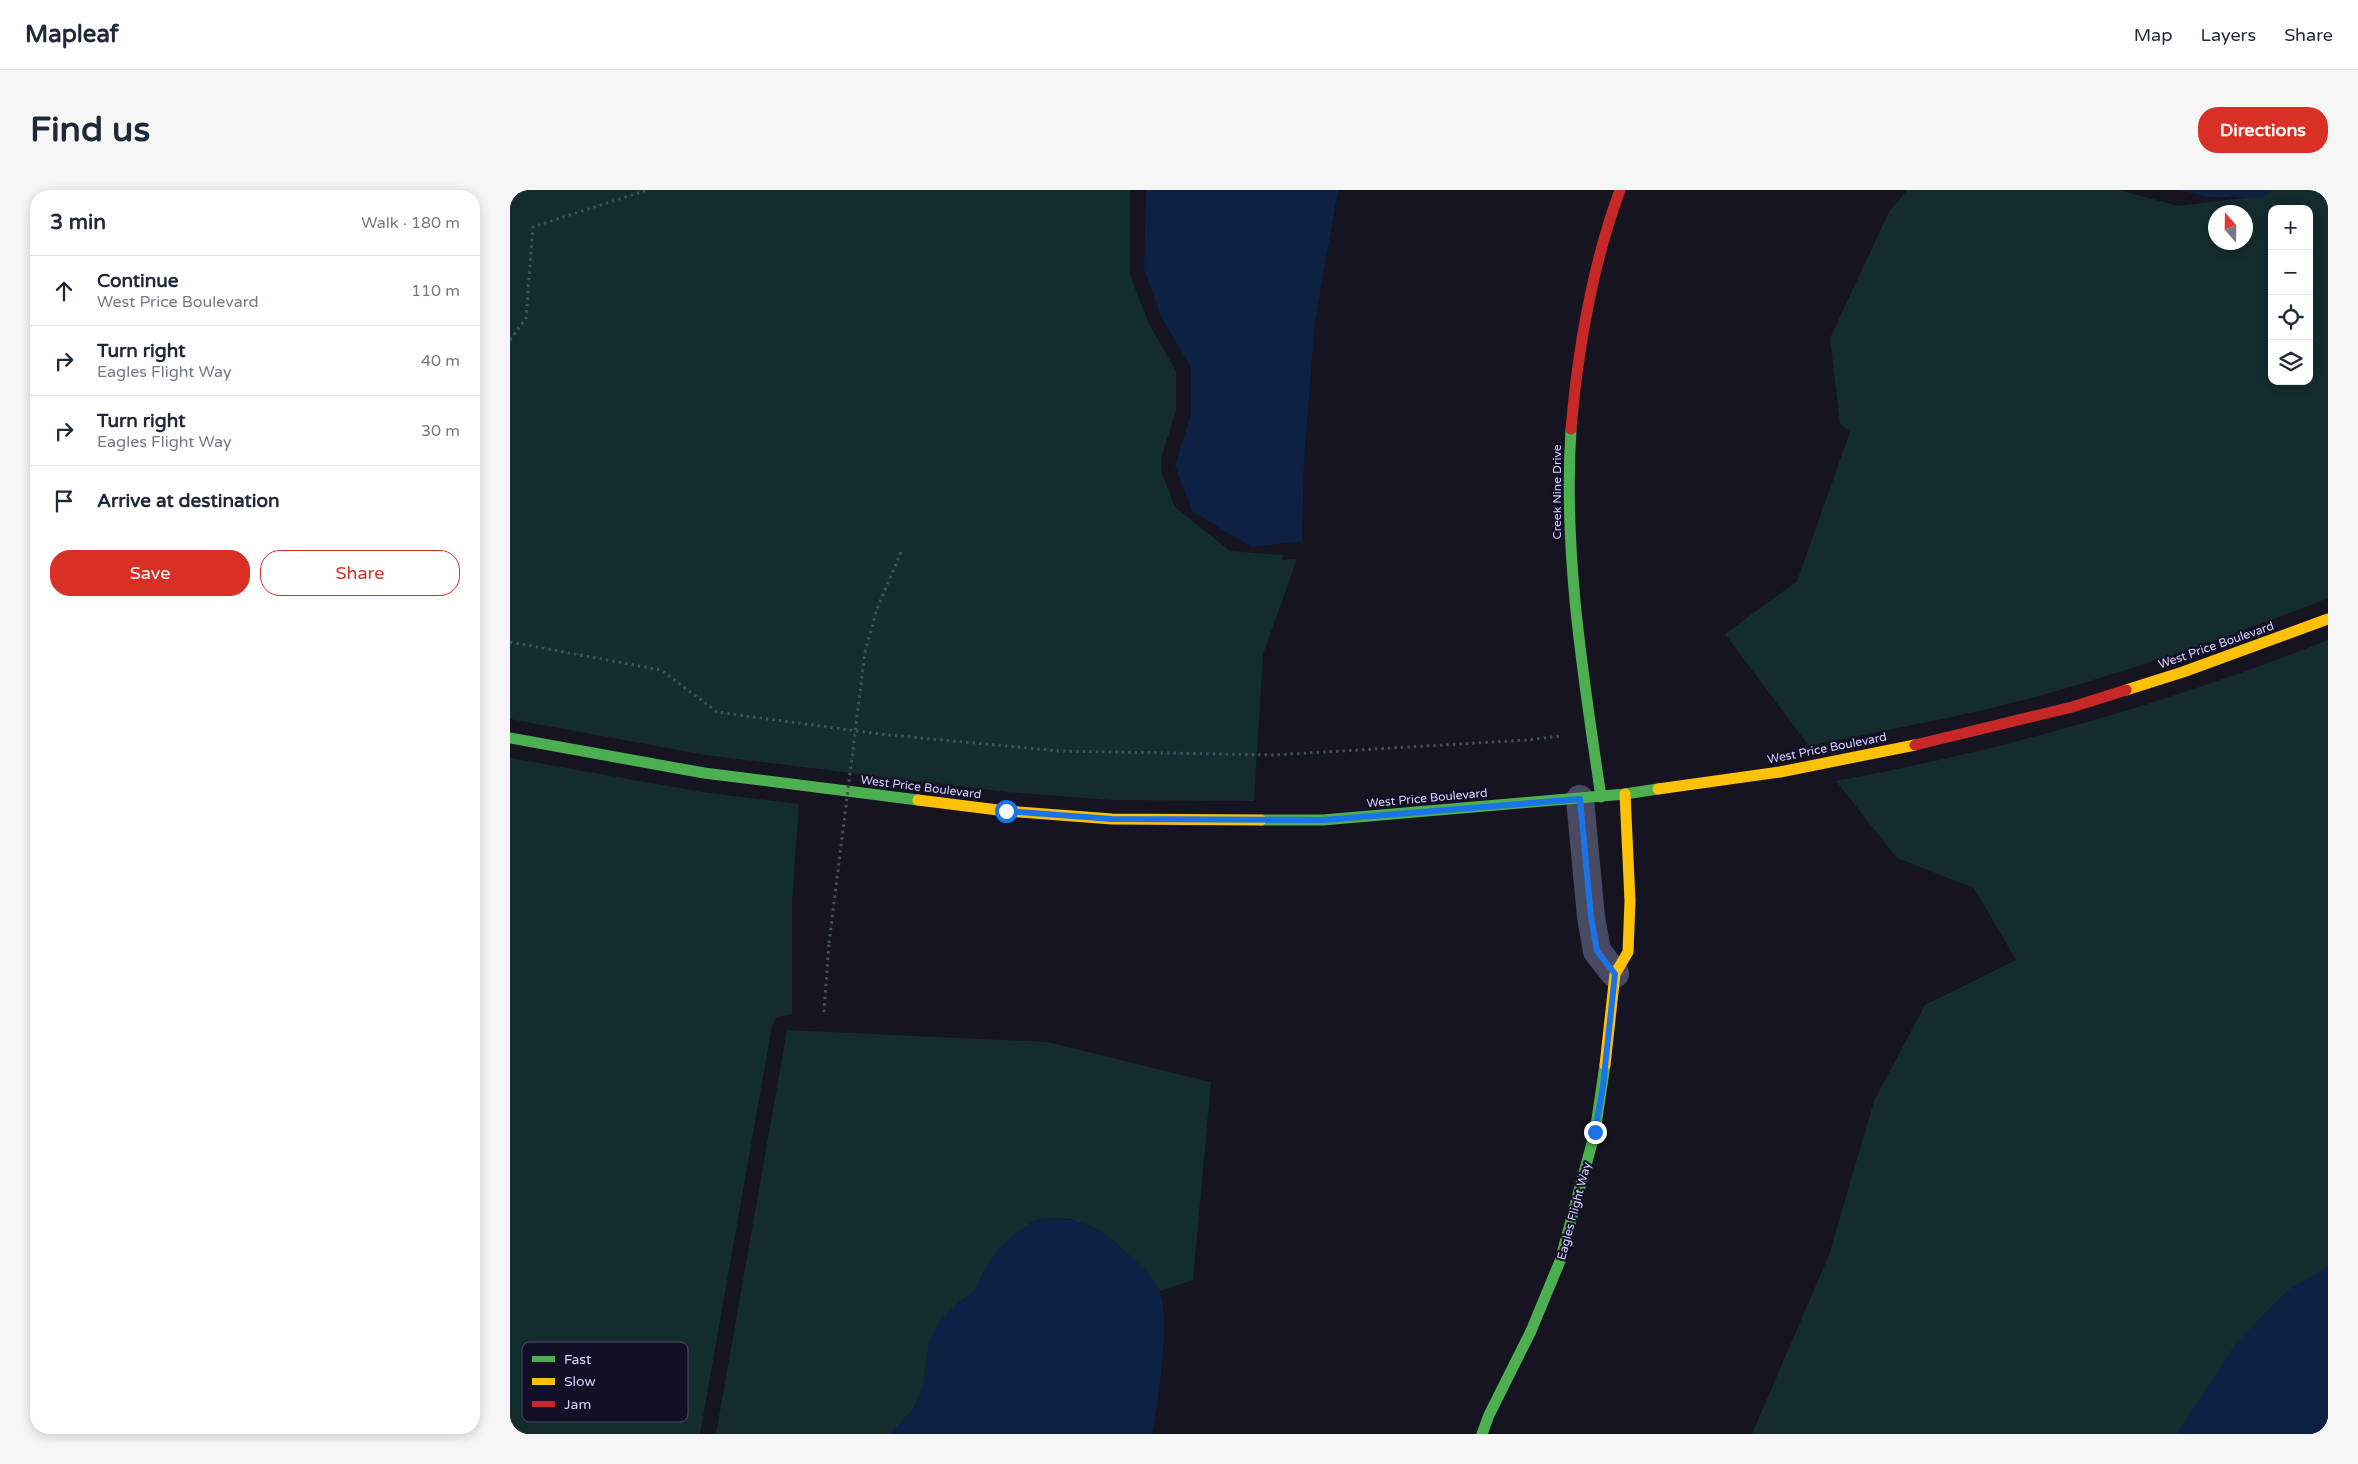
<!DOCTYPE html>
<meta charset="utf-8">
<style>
:root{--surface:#fff;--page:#f6f6f7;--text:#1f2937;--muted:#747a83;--line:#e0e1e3;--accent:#d93025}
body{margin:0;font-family:"Varela Round",sans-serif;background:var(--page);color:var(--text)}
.controls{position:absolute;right:15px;top:15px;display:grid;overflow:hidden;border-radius:10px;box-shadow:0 2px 12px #0003}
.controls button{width:45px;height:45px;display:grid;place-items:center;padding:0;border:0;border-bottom:1px solid var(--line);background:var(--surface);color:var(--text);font:25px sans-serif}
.compass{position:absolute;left:1698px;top:15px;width:45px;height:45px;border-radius:50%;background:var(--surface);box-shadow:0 2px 12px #0003;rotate:340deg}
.stop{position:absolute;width:15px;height:15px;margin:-11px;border:4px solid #1a73e8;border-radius:50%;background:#fff}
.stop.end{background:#1a73e8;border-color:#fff;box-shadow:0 1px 5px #0008}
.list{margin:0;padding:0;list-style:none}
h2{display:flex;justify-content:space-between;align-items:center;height:65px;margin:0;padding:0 20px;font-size:21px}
h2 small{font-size:16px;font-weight:400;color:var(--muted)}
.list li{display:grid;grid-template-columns:32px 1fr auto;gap:15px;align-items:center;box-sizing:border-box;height:70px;padding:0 20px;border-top:1px solid var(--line)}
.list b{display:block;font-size:19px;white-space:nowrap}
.list p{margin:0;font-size:16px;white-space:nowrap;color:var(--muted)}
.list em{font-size:16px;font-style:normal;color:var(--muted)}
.actions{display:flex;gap:10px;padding:15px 20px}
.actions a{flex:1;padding:11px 0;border:1px solid var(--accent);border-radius:20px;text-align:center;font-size:18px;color:var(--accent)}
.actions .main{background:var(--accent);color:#fff}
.icon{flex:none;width:28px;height:28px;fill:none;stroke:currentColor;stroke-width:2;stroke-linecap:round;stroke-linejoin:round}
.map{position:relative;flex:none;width:1818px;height:1244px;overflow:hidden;border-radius:20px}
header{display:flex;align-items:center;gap:30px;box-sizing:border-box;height:70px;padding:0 25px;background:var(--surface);border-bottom:1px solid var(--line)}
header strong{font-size:24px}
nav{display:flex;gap:28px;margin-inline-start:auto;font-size:18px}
.intro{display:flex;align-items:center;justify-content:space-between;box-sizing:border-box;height:120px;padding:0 30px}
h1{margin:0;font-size:35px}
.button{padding:12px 22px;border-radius:20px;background:var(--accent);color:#fff;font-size:18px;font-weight:700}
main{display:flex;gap:30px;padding:0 30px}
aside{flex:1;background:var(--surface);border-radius:20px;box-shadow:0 2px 12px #0003}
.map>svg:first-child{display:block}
.green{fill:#132c2d;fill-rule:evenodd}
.water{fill:#0d2144}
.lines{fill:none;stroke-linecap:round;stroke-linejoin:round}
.path{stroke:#44505f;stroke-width:3;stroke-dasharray:2.5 4;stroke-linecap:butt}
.street{stroke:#4a4962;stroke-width:28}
.fast{stroke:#4caf50;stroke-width:11}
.slow{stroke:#ffc107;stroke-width:11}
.jam{stroke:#c62828;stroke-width:11}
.path-bridge{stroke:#44505f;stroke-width:3;stroke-dasharray:2.5 4;stroke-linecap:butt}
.route{stroke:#1a73e8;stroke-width:6}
.labels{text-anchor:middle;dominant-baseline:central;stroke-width:4;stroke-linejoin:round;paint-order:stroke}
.street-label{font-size:12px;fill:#d9d4ff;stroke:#130f26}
.key{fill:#130f26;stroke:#4e4a67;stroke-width:1}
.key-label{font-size:14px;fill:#d9d4ff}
</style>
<header>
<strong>Mapleaf</strong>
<nav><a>Map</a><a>Layers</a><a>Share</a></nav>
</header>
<div class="intro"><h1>Find us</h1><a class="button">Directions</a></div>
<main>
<aside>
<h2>3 min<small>Walk · 180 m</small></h2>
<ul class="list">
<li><svg class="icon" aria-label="ahead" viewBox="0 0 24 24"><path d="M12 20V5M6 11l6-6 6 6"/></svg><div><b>Continue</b><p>West Price Boulevard</p></div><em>110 m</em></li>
<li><svg class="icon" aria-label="right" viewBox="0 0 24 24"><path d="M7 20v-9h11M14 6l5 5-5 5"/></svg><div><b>Turn right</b><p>Eagles Flight Way</p></div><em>40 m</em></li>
<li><svg class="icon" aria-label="right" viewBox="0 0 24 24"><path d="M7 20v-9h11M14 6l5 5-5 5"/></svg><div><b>Turn right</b><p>Eagles Flight Way</p></div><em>30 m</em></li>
<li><svg class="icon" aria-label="arrive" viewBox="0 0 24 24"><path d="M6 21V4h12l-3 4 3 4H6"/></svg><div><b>Arrive at destination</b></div></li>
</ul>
<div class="actions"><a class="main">Save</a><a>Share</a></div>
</aside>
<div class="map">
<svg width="1818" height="1244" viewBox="0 0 1818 1244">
<rect width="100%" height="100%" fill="#161421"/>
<g class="green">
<polygon points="0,0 620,0 620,85 639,134 666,181 666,220 651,269 651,281 665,317 720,361 773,365 772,370 787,369 753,464 744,611 601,610 497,602 195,565 0,529"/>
<path d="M1397,0H1609L1668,16L1749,6L1756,0H1818V408C1733,442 1645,472 1557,498C1473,523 1385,538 1299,556L1215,444L1287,391L1340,242L1330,234L1320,148L1379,22ZM1762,19H1799V191H1762ZM1706,22H1736V52H1706Z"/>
<path d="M1818,450V1244H1242L1319,1065L1364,911L1415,815L1506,770L1464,698L1387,668L1326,591C1494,560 1659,513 1818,450Z"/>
<polygon points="0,568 192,602 289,614 282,711 282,824 267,827 262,836 190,1244 0,1244"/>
<polygon points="277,840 537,852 701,892 683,1090 650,1101 643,1090 561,1029 540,1028 522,1032 474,1080 465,1101 448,1113 419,1152 413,1196 404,1218 381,1244 206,1244"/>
</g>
<g class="water">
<polygon points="636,0 828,0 805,131 794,270 792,351 742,357 683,322 665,276 681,224 681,178 651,126 634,79"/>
<polygon points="1669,0 1762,0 1752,7 1697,7"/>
<path d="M540,1028C574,1030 593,1038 617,1063C629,1074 643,1085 649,1100C661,1127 648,1214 642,1244H381L404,1218L413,1196L419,1152L430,1130L448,1113L465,1101L474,1080L488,1059L507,1042L522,1032Z"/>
<polygon points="1818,1076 1818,1244 1667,1244 1726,1153 1777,1101"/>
</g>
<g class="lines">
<g class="path">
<polyline points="0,150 16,128 23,37 137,0"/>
<polyline points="0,452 151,480 207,522 369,544 549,561 764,565 1017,550 1051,546"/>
<polyline points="355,462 367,419 391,362"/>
<polyline points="314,822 319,753"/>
</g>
<polyline class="street" points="1070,609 1081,727 1087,761 1105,784"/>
<g class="fast">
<path d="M1061,239C1053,362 1073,485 1091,607"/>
<polyline points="0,548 194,583 408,610"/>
<polyline points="751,630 813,630 1115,604 1148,599"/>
<polyline points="972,1244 979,1225 1021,1141 1050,1071 1085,942 1095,875"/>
</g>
<g class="slow">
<polyline points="1616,500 1673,482 1818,429"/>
<polyline points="1148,599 1270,582 1405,555"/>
<polyline points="408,610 496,621 602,629 751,630"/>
<polyline points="1095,875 1105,784 1118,762 1120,711 1115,604"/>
</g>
<g class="jam">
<path d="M1061,239C1068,158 1082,76 1110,0"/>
<polyline points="1405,555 1562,517 1616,500"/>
</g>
<polyline class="path-bridge" points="319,753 355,462"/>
</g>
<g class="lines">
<polyline class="route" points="496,621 602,629 813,630 1070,609 1081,727 1087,761 1105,784 1093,896 1085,942"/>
</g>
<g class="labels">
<g class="street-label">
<text transform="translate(1047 302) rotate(-90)">Creek Nine Drive</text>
<text transform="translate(1706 455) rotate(-19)">West Price Boulevard</text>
<text transform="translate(1317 558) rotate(-11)">West Price Boulevard</text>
<text transform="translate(411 597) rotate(7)">West Price Boulevard</text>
<text transform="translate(917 608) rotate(-5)">West Price Boulevard</text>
<text transform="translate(1064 1021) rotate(-75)">Eagles Flight Way</text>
</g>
</g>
<rect x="12" y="1152" width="166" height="80" rx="8" class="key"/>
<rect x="22" y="1166" width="23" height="6" fill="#4caf50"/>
<rect x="22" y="1188" width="23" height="7" fill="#ffc107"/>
<rect x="22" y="1211" width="23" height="6" fill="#c62828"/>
<g class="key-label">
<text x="54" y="1174">Fast</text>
<text x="54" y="1196">Slow</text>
<text x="54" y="1219">Jam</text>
</g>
</svg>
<div class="controls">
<button>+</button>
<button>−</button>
<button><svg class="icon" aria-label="locate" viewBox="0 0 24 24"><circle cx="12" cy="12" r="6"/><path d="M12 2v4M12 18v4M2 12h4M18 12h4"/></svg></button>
<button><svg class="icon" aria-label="layers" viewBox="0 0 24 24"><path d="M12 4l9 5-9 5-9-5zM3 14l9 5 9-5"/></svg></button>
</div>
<svg class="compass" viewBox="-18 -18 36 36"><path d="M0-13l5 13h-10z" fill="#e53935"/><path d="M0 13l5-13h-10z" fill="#747a83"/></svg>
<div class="stop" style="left:496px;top:621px"></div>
<div class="stop end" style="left:1085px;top:942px"></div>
</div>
</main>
